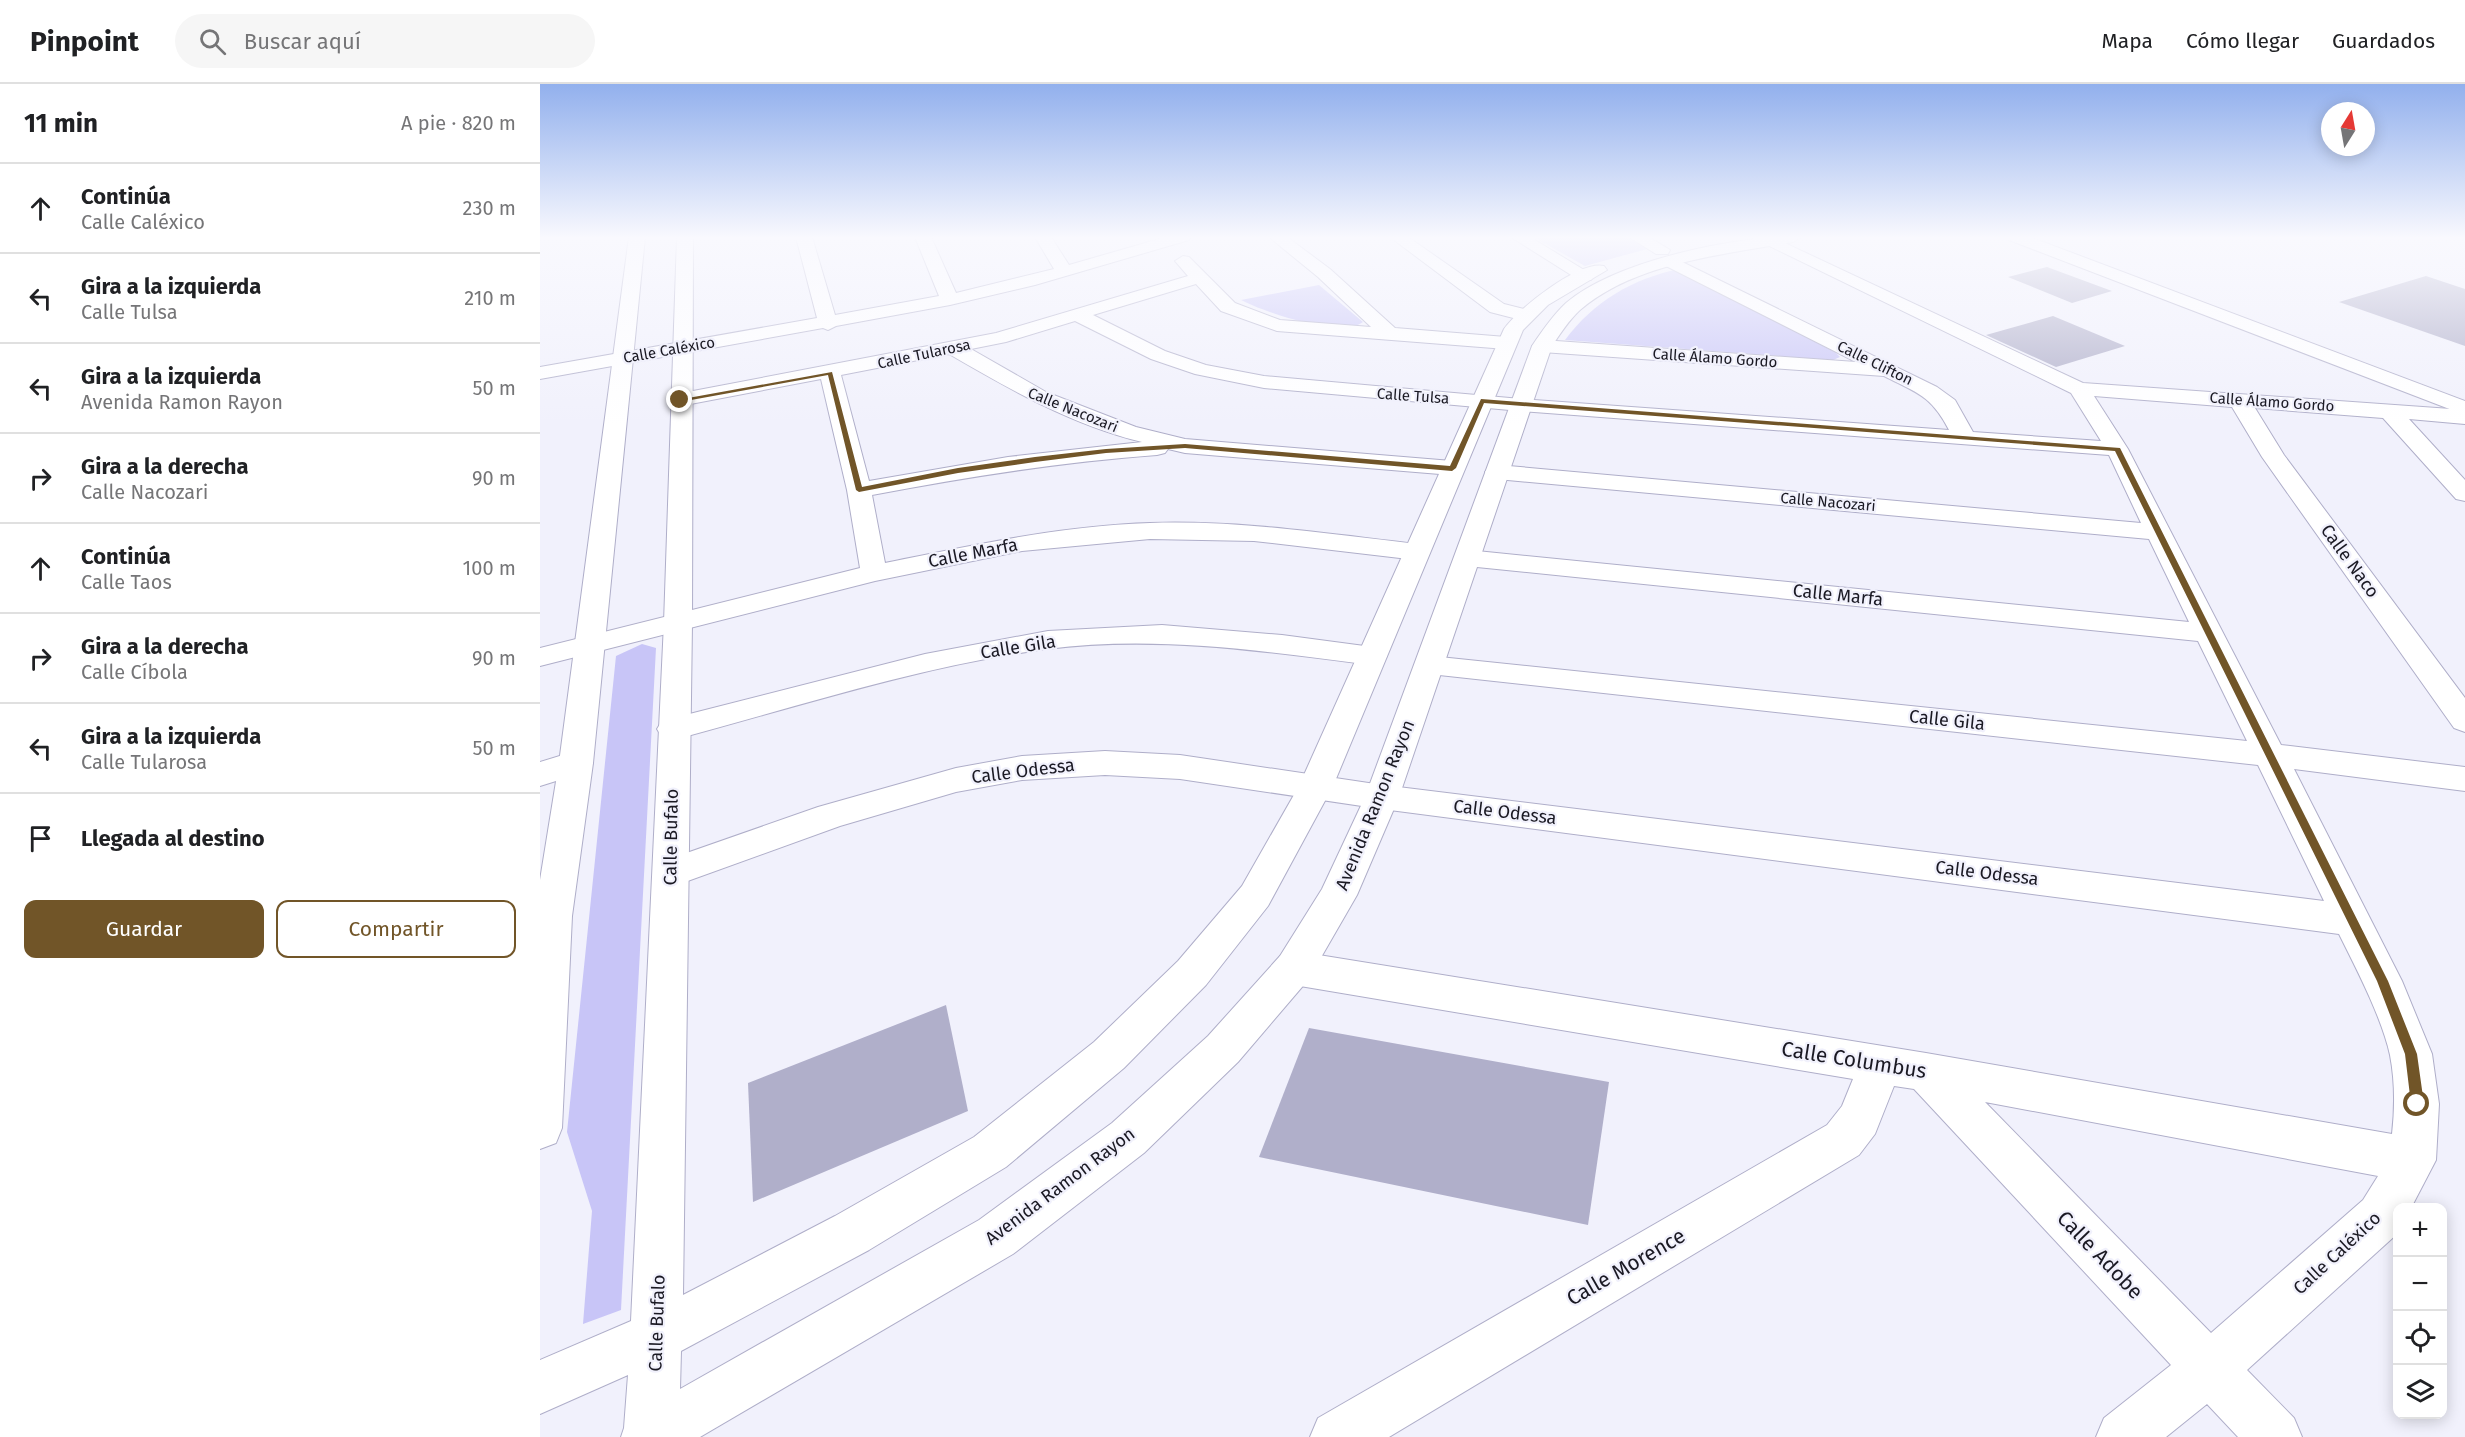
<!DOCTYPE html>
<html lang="es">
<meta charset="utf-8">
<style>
:root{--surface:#fff;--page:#f6f6f6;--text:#202124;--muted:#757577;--line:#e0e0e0;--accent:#715528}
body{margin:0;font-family:"Fira Sans",sans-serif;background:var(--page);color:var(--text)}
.controls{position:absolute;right:18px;bottom:18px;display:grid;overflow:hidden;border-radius:12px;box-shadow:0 3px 15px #0003}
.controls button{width:54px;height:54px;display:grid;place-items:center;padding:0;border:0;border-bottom:2px solid var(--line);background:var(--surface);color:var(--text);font:30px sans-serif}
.compass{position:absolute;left:1781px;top:18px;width:54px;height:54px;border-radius:50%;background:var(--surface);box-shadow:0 3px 15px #0003;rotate:11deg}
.stop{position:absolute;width:18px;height:18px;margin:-14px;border:4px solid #715528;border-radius:50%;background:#fff}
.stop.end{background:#715528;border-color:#fff;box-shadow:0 2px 6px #0008}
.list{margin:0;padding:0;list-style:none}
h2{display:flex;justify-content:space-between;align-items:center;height:78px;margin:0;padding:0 24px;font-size:26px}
h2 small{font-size:20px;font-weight:400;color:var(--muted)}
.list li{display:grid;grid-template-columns:39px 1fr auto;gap:18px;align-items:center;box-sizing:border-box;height:90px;padding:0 24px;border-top:2px solid var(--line)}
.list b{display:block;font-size:22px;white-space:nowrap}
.list p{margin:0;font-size:20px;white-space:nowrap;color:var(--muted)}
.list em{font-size:20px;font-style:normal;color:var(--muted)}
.actions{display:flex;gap:12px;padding:18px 24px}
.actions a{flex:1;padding:14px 0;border:2px solid var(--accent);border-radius:12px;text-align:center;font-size:21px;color:var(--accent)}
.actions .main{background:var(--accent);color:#fff}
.icon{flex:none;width:33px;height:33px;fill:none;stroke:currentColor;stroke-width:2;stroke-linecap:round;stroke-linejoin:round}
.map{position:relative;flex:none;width:1925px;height:1353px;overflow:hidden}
header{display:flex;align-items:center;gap:36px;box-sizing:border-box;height:84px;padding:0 30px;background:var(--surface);border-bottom:2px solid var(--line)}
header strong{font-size:28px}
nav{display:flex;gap:33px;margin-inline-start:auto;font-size:21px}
.search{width:420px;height:54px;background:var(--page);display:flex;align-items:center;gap:15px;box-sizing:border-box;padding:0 21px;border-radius:33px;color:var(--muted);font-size:22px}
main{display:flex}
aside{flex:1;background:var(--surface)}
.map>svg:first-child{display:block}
.green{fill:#c8c5f7}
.building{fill:#b0afca}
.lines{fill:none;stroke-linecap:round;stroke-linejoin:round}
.street-casing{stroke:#afaec9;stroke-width:2}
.secondary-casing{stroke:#afaec9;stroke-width:2}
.street{fill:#fff;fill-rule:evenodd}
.secondary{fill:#fff;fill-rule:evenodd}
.route{fill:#715528}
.labels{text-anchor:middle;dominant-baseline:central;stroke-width:4.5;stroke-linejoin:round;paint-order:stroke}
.far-street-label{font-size:15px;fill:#1a1923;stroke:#f1f1fc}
.street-label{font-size:18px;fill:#1a1923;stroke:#f1f1fc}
.near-street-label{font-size:21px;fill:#1a1923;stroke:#f1f1fc}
</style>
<header>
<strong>Pinpoint</strong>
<div class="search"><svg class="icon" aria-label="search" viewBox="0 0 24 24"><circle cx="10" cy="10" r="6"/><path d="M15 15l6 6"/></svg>Buscar aquí</div>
<nav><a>Mapa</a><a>Cómo llegar</a><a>Guardados</a></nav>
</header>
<main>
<aside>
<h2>11 min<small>A pie · 820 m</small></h2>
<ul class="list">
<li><svg class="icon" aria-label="ahead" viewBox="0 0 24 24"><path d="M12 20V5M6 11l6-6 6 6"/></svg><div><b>Continúa</b><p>Calle Caléxico</p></div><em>230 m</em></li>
<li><svg class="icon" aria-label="left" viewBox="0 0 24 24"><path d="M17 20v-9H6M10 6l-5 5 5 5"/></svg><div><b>Gira a la izquierda</b><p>Calle Tulsa</p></div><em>210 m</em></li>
<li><svg class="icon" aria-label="left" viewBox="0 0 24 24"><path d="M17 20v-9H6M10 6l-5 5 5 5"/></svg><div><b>Gira a la izquierda</b><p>Avenida Ramon Rayon</p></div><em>50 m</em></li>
<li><svg class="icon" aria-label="right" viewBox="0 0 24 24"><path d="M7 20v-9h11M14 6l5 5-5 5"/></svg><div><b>Gira a la derecha</b><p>Calle Nacozari</p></div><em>90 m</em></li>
<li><svg class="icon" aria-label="ahead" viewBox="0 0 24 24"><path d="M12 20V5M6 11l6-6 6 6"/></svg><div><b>Continúa</b><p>Calle Taos</p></div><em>100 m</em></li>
<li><svg class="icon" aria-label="right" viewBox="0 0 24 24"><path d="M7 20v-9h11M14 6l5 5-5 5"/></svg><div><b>Gira a la derecha</b><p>Calle Cíbola</p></div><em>90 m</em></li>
<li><svg class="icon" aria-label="left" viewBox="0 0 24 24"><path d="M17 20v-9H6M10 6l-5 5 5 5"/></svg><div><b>Gira a la izquierda</b><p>Calle Tularosa</p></div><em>50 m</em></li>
<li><svg class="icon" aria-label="arrive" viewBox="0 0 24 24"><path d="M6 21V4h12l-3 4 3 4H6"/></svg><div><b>Llegada al destino</b></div></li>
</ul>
<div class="actions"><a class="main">Guardar</a><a>Compartir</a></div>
</aside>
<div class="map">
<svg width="1925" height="1353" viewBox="0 0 1925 1353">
<rect width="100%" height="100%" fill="#f1f1fc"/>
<g class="green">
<polygon points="993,153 1088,153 1107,165 1045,182"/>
<path d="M1140,185L1296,269L1300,273L1293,276L1025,256C1053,218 1093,194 1140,185Z"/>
<path d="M779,201L823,238C801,255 724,228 701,216Z"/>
<polygon points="102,560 116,564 81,1226 43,1240 52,1127 27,1048 76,572"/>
</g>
<g class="building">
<polygon points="1507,183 1572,207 1532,219 1468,193"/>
<polygon points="1886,192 1925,205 1925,262 1799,218"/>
<polygon points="1513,232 1585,262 1516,283 1446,251"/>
<polygon points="406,921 428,1027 213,1118 208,999"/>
<polygon points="769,944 1069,998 1048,1141 719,1073"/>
</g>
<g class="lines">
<defs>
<g id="street">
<polygon points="256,153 272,153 295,231 399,212 375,153 391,153 416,209 514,185 495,153 511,153 529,181 626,153 651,153 649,156 495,201 410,221 296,242 288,246 283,244 0,295 0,283 277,234"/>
<path d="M729,153H747L790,185L855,244L966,253L976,259L966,265L737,247L681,227L656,200L553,231L625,267L666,281L724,292L981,315L1409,346C1391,311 1377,309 1344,292L1002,268L992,262L1002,256L1316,278L1126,182L1124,178L1126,174L1132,173L1397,303L1415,316L1433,348L1561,357L1531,309L1211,153H1232L1543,299L1925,326V340L1869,335L1925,396V417L1916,415L1843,334L1715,324L1744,371L1925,614V648L1914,644L1722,373L1692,323L1554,312L1588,365L1741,661L1925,683V707L1754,685L1862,897L1892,970L1899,1020L1896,1076L1871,1124H1858L1857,1150L1707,1286L1754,1334L1762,1353H1698L1667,1320L1626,1353H1556L1564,1334L1631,1281L1374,1005L1354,1002L1335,1050L1319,1071L849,1353H770L778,1334L1287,1041L1302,1022L1313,995L754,901L740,896L734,884L740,872L754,867L1386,969L1852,1050C1855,1024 1855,997 1850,971C1842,934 1816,884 1799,850L842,725L640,695L565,691L482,696L416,708L300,742L131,803L118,799L113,789L118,779L278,723L416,684L482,672L565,667L640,671L842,701L1784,817L1718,681L890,590L879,588L875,581L879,574L890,572L1707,657L1658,557L927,482L918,480L914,474L918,468L927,466L1649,538L1609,455L957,395L949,393L945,388L949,383L957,381L1601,439L1569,371L981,327L724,304L655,290L611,275L535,237L466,258L431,265L506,308L596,343L645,355L912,377L920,379L924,384L920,389L912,391L645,369L628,365L625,369L617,371C521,378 427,393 332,411L345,479C433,461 520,442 610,439C700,436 788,450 877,460L886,462L890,468L886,474L877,476L714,457L610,455L482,467L335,497L0,582V564L320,484L307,406L281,295L140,322L132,321L129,316L132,311L456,249L648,192L635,177L643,172L649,173L695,219L740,236L831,243L778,193ZM409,270C471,306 532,341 602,358L468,373L329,397L301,291ZM1445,1018L1838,1092L1823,1116L1671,1249Z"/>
<polygon points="850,153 868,153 964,220 992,227 994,231 985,237 950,228"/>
<polygon points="971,153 990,153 1054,192 1051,196 1039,196"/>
<polygon points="1089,153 1109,153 1130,166 1128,170 1116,170"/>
<path d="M622,541L742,551L832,563L842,565L847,572L842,579L832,581C725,567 615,551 507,565C380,582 256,623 133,656L122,653L117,645L122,637L385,570L508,547Z"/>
<polygon points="36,667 48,671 53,679 48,687 0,702 0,678"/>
</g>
<g id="secondary">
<polygon points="89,153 105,153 53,679 32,832 22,1044 16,1059 0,1065 0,796 19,679"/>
<path d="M137,153H153L152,539L143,1211L295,1132L434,1053L554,958L638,877L702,802L759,702L964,245C978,225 1039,176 1064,182L1067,186L1008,221L983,246L793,702L728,822L666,901L584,984L466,1083L329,1166L141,1267L140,1305L439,1136L572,1039L668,952L740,872L782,805L825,713L992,262C1002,247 1013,231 1026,219C1075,177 1197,151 1261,153L1253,158C1183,171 1096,178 1040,226C1029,236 1020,250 1012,262L859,713L817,811L768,896L698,978L604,1069L473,1170L160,1353H81L84,1344L88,1291L0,1330V1276L91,1237L124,539Z"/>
<polygon points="1467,153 1490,153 1925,317 1925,331 1469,156"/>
</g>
</defs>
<use href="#street" class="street-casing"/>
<use href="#secondary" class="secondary-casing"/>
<use href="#street" class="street"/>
<use href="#secondary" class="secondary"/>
</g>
<linearGradient id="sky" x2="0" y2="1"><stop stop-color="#92b0ed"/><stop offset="0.45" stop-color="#f9f9fe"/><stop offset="1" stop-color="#f9f9fe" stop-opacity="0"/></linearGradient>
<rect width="1925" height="342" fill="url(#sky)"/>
<polygon class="route" points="292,288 322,403 418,384 495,373 566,365 645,360 910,382 941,315 1580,364 1848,897 1877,970 1884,1020 1882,1024 1873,1024 1871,1020 1865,970 1837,897 1575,367 944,319 916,384 912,387 645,364 566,369 495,378 418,389 319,408 316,406 288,291 140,318 137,316"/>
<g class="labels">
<g class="far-street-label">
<text transform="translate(129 266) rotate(-10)">Calle Caléxico</text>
<text transform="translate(384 270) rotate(-12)">Calle Tularosa</text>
<text transform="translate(1175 274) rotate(4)">Calle Álamo Gordo</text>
<text transform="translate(1335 279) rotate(26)">Calle Clifton</text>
<text transform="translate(873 312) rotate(4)">Calle Tulsa</text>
<text transform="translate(1732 318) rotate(4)">Calle Álamo Gordo</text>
<text transform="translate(533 326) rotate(22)">Calle Nacozari</text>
<text transform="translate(1288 418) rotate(5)">Calle Nacozari</text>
</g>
<g class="street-label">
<text transform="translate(433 469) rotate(-11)">Calle Marfa</text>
<text transform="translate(1810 477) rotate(54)">Calle Naco</text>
<text transform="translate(1298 511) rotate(6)">Calle Marfa</text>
<text transform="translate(478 563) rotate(-9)">Calle Gila</text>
<text transform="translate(1407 636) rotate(6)">Calle Gila</text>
<text transform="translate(483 687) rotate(-7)">Calle Odessa</text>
<text transform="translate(835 721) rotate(-68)">Avenida Ramon Rayon</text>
<text transform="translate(965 728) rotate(7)">Calle Odessa</text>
<text transform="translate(131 753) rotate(-89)">Calle Bufalo</text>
<text transform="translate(1447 789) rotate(7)">Calle Odessa</text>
<text transform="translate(520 1102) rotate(-37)">Avenida Ramon Rayon</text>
<text transform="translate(1797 1169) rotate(-43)">Calle Caléxico</text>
<text transform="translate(117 1239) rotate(-88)">Calle Bufalo</text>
</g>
<g class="near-street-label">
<text transform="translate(1314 976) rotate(9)">Calle Columbus</text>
<text transform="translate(1560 1171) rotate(46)">Calle Adobe</text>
<text transform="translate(1086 1183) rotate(-30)">Calle Morence</text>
</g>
</g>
</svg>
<div class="controls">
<button>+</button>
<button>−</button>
<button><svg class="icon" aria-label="locate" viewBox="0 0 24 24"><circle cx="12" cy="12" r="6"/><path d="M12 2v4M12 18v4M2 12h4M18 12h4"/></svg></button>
<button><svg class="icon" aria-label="layers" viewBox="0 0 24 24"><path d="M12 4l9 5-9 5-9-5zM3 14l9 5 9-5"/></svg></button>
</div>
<svg class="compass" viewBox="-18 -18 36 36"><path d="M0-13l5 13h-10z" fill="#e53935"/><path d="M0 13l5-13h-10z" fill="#757577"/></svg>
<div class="stop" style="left:1877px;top:1020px"></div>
<div class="stop end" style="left:140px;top:316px"></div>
</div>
</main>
